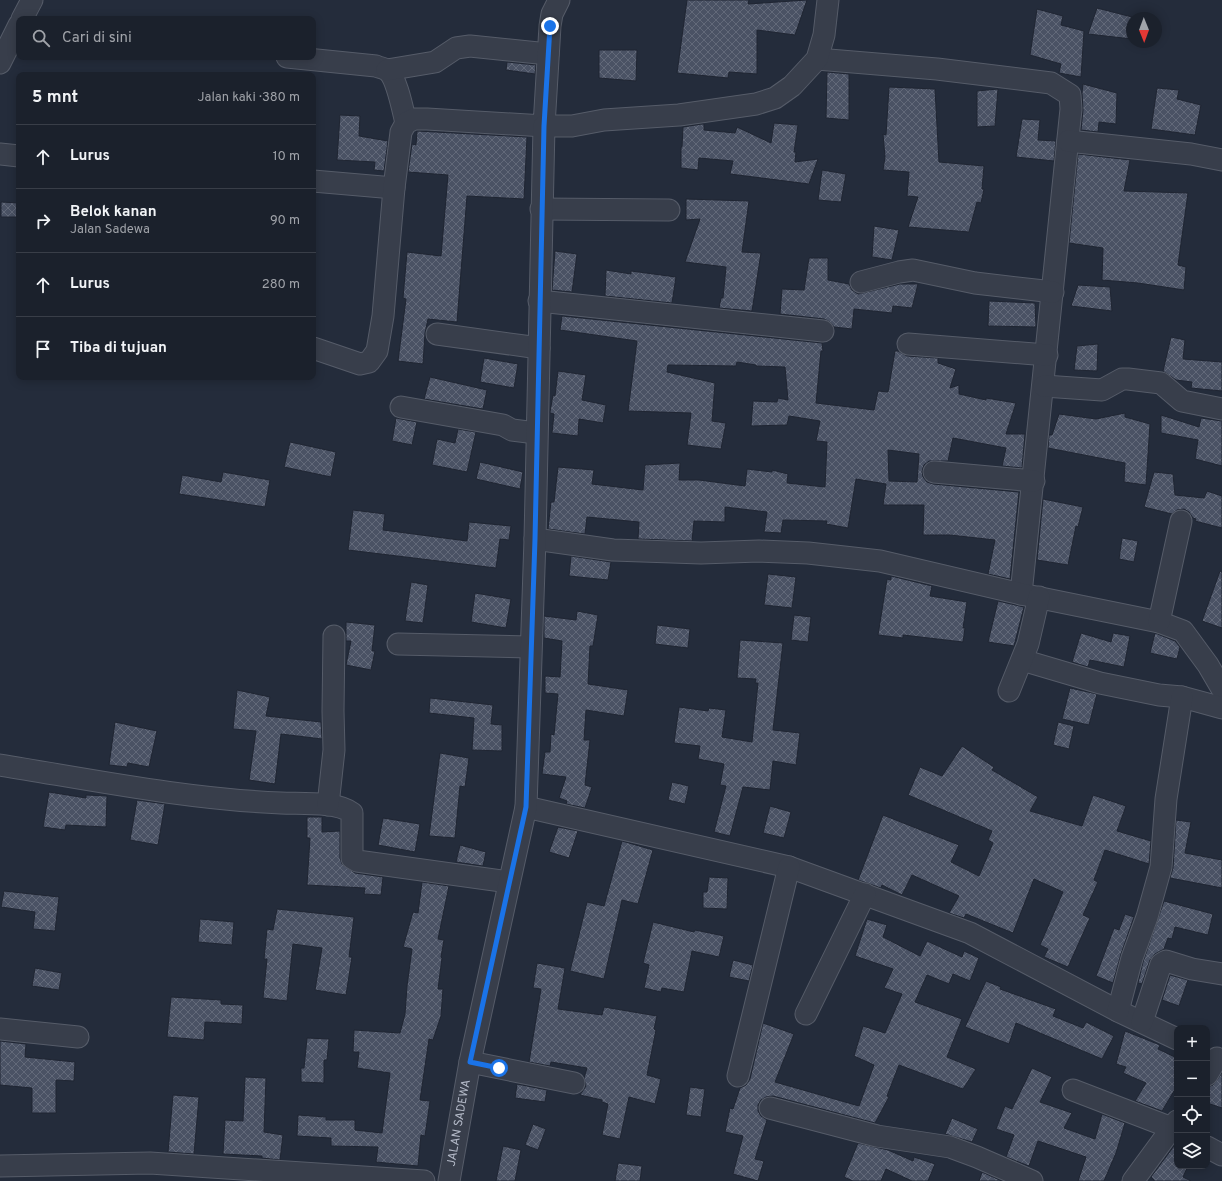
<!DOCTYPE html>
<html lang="id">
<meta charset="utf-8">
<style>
:root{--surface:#1b212c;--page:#282e38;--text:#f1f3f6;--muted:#a0a3a9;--line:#393e48}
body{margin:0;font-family:Overpass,sans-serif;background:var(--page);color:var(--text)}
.controls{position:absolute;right:12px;bottom:12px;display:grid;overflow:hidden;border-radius:8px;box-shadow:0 2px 10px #0003}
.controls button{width:36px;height:36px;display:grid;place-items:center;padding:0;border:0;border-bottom:1px solid var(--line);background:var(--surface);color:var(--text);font:20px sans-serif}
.compass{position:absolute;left:1126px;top:12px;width:36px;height:36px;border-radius:50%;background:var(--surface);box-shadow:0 2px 10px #0003;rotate:179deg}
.stop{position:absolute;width:12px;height:12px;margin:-9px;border:3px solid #1a73e8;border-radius:50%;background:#fff}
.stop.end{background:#1a73e8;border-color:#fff;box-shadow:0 1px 4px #0008}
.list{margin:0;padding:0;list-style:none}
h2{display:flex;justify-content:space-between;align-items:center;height:52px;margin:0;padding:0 16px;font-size:17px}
h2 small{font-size:13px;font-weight:400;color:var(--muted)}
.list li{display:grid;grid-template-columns:26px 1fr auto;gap:12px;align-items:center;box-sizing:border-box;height:64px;padding:0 16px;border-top:1px solid var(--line)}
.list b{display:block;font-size:15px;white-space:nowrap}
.list p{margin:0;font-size:13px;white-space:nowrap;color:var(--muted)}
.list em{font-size:13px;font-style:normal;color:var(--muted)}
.icon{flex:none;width:22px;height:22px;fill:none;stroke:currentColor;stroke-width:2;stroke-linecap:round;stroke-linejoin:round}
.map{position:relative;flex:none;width:1222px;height:1181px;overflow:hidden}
.search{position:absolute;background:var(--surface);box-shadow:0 2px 10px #0003;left:16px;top:16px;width:300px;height:44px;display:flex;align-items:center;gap:10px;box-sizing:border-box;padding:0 14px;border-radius:8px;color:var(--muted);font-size:15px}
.panel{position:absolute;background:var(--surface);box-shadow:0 2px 10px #0003;left:16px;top:72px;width:300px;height:308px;border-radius:8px}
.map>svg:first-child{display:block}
.building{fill:url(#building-cross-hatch);stroke:#1f2532;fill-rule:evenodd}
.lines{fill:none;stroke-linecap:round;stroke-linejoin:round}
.street-casing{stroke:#565c69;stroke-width:23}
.street{stroke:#383e4b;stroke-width:21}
.route{stroke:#1a73e8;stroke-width:5}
.labels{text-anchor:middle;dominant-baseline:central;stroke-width:4;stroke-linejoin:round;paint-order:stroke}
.street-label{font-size:12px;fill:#b3b9c7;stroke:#1d2330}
</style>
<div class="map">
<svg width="1222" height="1181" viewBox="0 0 1222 1181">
<defs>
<pattern id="building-cross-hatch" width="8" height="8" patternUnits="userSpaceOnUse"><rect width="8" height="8" fill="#4a5264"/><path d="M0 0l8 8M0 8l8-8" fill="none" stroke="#626979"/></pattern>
</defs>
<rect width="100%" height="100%" fill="#242c3b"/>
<g class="building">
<polygon points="687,0 749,0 748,4 807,0 795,35 757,30 757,74 729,72 728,78 677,73"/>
<polygon points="1097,8 1132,17 1132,39 1088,34"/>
<polygon points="1037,9 1063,16 1061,25 1084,31 1081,77 1059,73 1061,64 1030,55"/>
<polygon points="599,50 637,50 636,81 599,78"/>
<polygon points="507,62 536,65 535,74 506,70"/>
<polygon points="827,72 849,74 849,120 826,118"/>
<polygon points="1083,84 1117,93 1116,124 1099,122 1098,132 1081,130 1083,110 1082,93"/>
<polygon points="889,87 935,89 939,162 984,166 982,189 984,189 981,203 977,202 969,232 908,227 918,197 907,196 909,172 883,170 885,157 883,134 886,135"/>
<polygon points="1157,88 1179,90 1177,99 1201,105 1195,135 1151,129"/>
<polygon points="998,89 995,126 977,127 977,91"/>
<polygon points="340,115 360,116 359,136 388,141 384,171 374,170 375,162 337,160"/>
<polygon points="1022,119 1040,120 1038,140 1056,141 1054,161 1016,157"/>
<polygon points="774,123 798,125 794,152 796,152 795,162 818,159 809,184 730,174 733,161 699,158 698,170 681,168 681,147 682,147 683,127 702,124 704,124 704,130 735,133 737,127 771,143"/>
<polygon points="417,131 527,137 524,199 467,196 457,322 428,319 425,333 423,364 398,361 406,299 403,298 407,252 441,256 448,175 408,172 412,144 416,145"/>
<polygon points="1078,154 1130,160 1124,191 1188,193 1178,265 1186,267 1184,290 1138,283 1102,280 1103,248 1069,243"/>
<polygon points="822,170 846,174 841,202 818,200"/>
<polygon points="686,199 749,201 742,252 761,253 752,311 719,308 721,298 723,298 726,267 685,262 700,219 686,220"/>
<polygon points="1,202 19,203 19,217 1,217"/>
<polygon points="874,226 899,230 892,260 872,257"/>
<polygon points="555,251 577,254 572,292 552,290"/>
<polygon points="809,258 828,258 828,280 849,284 852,290 858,294 900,284 918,284 912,308 893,306 892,313 854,309 852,329 834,327 830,322 824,319 780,314 782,289 804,290"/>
<polygon points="606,270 631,274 631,271 676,277 672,303 605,296"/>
<polygon points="1078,285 1110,287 1112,311 1071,306"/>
<polygon points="989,301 1035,303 1036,327 988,326"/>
<path d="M562,316L822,343L823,351H821L816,403L874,410L878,391L888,392L895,351H898L907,356L938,358V363L956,369L950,388L959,385V394L986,400V398L1016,403L1006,434H1025L1022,468L1002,466L1006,448L953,438L948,461H929L924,465L922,471L923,477L927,482L933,484L1019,492L1010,579L988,574L995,540L950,535H923L924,505H883L886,484L856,479L848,528L826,524L827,521L783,520L781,533L764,532L767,512L725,507V522L694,521L692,541L638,539L639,522L587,517L585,534L548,529L551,502H554L558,467L594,470L592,484L643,490L645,465L680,463L679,480H699L745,486L747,469L772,472V470L788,474L787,483L825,487L827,442L816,441L820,421L789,416L787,425L751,426L753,401L777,402L778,398L788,400L785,367L756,366V365L737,362L736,366L668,365L667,372L715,383L712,421L726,423L721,449L687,445L691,413L628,411L637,341L560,330ZM888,450L919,454L917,482L889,481Z"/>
<polygon points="1171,337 1185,340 1183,359 1222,362 1222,391 1191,388 1192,382 1176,380 1163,371"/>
<polygon points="1098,344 1097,371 1074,370 1077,346"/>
<polygon points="484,358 518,364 514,388 480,382"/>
<polygon points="558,371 586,375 582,400 606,405 603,423 579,419 578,436 552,433 554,414 550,413 550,412 553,395 555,396"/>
<polygon points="430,377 487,390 483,409 424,399"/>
<polygon points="1125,413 1125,417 1150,424 1146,485 1124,482 1125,463 1048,448 1049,435 1052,435 1059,414 1096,419"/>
<polygon points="1161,415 1199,427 1201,418 1222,421 1222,466 1195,459 1198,440 1161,433"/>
<polygon points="396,418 417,422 412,445 392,441"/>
<polygon points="458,429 476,432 467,472 432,465 437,439 455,443"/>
<polygon points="290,442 336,452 331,477 284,467"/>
<polygon points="480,462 523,472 520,489 476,479"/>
<polygon points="223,472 270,480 265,507 179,494 182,475 221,482"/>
<polygon points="1154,472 1173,474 1175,495 1204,498 1207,491 1222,496 1222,528 1195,521 1196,519 1193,518 1189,512 1184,509 1177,510 1172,514 1144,507"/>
<polygon points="1043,499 1083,507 1078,527 1076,526 1068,565 1037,560"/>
<polygon points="353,510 385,514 383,530 467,541 469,522 511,526 509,540 500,539 496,568 348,550"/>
<polygon points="1122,538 1138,541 1134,562 1119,559"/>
<polygon points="571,556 611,562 608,580 569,576"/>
<polygon points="1220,571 1222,572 1222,628 1202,621"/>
<polygon points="768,574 796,577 792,608 764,605"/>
<polygon points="891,576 932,586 930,596 967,602 963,628 965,628 963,642 903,635 903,638 878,635 887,579 891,580"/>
<polygon points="411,582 428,585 423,623 405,621"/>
<polygon points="475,593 511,599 506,628 471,622"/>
<polygon points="998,601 1024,607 1014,646 988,642"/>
<polygon points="577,611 598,615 593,646 590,646 588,684 628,690 624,716 586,710 584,740 590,740 585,785 592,787 585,808 566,804 567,801 559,798 566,777 542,774 545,752 550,752 551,734 554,735 558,694 545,693 545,676 560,677 562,641 544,638 544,616 576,620"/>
<polygon points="794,615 811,617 808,642 791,640"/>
<polygon points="346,622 375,625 372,651 375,651 371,670 346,665 351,641 346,641"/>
<polygon points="657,625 690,629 688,648 655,644"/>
<polygon points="1081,633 1111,642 1113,633 1130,636 1124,667 1090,660 1088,667 1072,662"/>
<polygon points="1155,633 1175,641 1180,647 1177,659 1150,653"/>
<polygon points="740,640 783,643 773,730 800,733 796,765 773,761 770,790 743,787 730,836 714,832 726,786 720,785 724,764 698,759 700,746 674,743 679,707 708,711 709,708 726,710 722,737 752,742 758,683 755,683 756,679 737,678"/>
<polygon points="1070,688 1097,694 1089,725 1062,719"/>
<polygon points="237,690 270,697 266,716 321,722 322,739 281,734 275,784 249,780 256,731 233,729"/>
<polygon points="430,698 493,705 491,724 502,725 502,751 472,750 474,718 429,713"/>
<polygon points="115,722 157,731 149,767 128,763 127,767 109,765"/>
<polygon points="1058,722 1074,726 1069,749 1053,745"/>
<polygon points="962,746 994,767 992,770 1038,797 1030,811 1082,826 1093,795 1126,806 1117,831 1151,841 1149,864 1105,850 1094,880 1098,882 1083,915 1090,918 1068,967 1044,957 1048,949 1040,945 1063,892 1034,879 1013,933 966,914 964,918 949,913 959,896 912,875 902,895 882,885 881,888 858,880 883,815 959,845 951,862 979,876 993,843 988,840 992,831 908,795 920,767 942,776"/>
<polygon points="440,753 469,758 465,787 460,786 455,838 429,836"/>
<polygon points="672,782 689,786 685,804 668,800"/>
<polygon points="49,792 86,798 86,795 107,796 106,827 66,825 65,830 43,827"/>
<polygon points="137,800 165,804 158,845 130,840"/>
<polygon points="770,806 791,812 784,838 763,833"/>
<polygon points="307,817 322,817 322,832 340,831 340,858 342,864 355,873 383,877 381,895 364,894 365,888 307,885 310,838 307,838"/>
<polygon points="383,818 420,824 415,852 378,845"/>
<polygon points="1176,820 1191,822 1185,853 1222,860 1222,888 1170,878 1173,868"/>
<polygon points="558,827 578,831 569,858 549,852"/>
<polygon points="622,841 653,850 638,904 622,900 604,979 570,971 587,902 604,906"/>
<polygon points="460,845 486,852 483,866 456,862"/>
<polygon points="709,877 728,878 727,909 703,908 703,892 707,892"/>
<polygon points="422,882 449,886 438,939 444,940 441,957 442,958 438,989 443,989 441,1016 433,1040 429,1039 420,1100 430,1101 425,1136 421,1135 418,1166 376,1162 378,1147 331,1146 331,1138 297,1136 298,1115 326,1117 326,1120 355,1120 355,1130 382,1133 390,1073 357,1068 359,1052 353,1052 354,1030 400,1033 405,1014 407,986 412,949 403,947 413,912 418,913"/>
<polygon points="4,891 59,897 55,931 33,929 35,912 1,907"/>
<polygon points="1164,901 1213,914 1208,935 1175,927 1172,939 1168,938 1164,949 1155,954 1150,960 1142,984 1138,983 1143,962"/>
<polygon points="277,909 354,917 349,957 352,957 346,995 315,990 322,948 293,944 287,1001 263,998 267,959 264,959 267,929 273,930"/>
<polygon points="1125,914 1134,917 1121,954 1113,983 1096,976 1114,928 1119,930"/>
<polygon points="200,919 234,922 232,945 198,942"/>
<polygon points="867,919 887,925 883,937 920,956 927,941 962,957 964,951 979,958 970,981 953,974 949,984 927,975 915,1002 962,1019 947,1057 976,1069 963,1089 899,1065 887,1096 889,1097 875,1123 773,1096 766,1097 761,1100 758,1105 758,1111 761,1116 767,1120 755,1159 764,1161 758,1181 733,1174 743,1136 725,1132 730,1108 733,1109 740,1088 746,1085 750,1079 763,1023 794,1034 775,1082 859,1106 874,1065 854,1056 863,1026 885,1033 902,994 884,988 893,969 855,956"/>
<polygon points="653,922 694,932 695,930 724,936 719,957 692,951 684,992 662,988 661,992 644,988 649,965 643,963"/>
<polygon points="733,960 753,965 749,981 729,977"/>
<polygon points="537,963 565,968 558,1009 602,1015 604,1007 657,1016 654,1029 656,1030 647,1075 661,1079 655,1104 629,1097 620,1139 602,1135 608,1104 602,1102 602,1100 580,1095 586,1086 584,1078 587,1068 551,1062 550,1066 529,1062 541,989 533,988"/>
<polygon points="35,968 62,973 59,990 32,986"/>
<polygon points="1170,975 1188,980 1179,1006 1162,1000"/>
<polygon points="986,981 1001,987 1000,989 1056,1009 1053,1016 1083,1028 1086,1022 1114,1036 1102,1059 1016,1023 1009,1044 965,1027"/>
<polygon points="171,997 221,1000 221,1004 243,1005 242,1024 205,1022 204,1040 167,1037"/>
<polygon points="1125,1031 1160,1045 1158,1049 1177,1058 1177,1086 1162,1111 1135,1101 1146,1083 1123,1073 1126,1067 1116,1064"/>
<polygon points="307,1038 329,1039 327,1060 324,1060 324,1083 301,1082 301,1068 304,1068"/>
<polygon points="0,1041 26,1044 25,1057 75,1062 74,1081 56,1080 56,1113 32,1113 32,1088 0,1085"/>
<polygon points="1032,1068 1052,1077 1040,1102 1072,1113 1064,1128 1095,1139 1102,1114 1125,1123 1116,1153 1104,1181 1078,1181 1086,1157 1038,1141 1029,1166 1006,1157 1014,1135 996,1129 1005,1106 1012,1109"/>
<polygon points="1222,1073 1222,1108 1207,1103 1207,1087 1213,1085"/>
<polygon points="245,1077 266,1078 264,1132 283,1135 280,1160 262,1158 262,1156 223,1154 225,1120 243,1121"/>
<polygon points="517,1084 547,1090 545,1102 515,1098"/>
<polygon points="690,1087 705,1089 701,1117 686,1115"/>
<polygon points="173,1095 199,1097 194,1154 168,1152"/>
<polygon points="952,1118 978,1129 972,1142 945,1134"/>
<polygon points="533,1124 546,1129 538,1150 525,1145"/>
<polygon points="1177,1142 1177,1166 1188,1166 1183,1177 1191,1181 1154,1181 1154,1180 1151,1177"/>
<polygon points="858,1143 888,1150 913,1161 914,1157 935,1164 928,1181 912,1181 886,1169 881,1181 853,1181 844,1177"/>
<polygon points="503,1146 521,1150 515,1181 496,1181"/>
<polygon points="618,1163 642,1166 640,1181 615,1181"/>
<polygon points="982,1172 1002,1181 979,1181"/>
</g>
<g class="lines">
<defs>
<g id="street">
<polyline points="22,19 32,0"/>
<path d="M287,57L376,66C380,68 385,68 388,71C397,79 403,111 406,123"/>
<polyline points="817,59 937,69 1051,83 1070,95 1071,109 1021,594"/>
<polyline points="0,63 19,25"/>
<polyline points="387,70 435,62 456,48 470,46 548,54"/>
<polyline points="1068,141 1191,154 1222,160"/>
<polyline points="0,154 19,156"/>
<polyline points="313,181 394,188"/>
<polyline points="541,209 669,210"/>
<polyline points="861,282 899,272 913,270 975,283 1053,292"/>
<polyline points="539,301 823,331"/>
<polyline points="437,334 539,348"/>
<polyline points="908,344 1047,355"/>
<polyline points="313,348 360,364 369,362 377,351 383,316 394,188 401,132 406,123 414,119 427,119 544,126 550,26 552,14 559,0"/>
<polyline points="1044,386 1102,390 1122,379 1128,379 1161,383 1182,401 1222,409"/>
<polyline points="401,407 503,425 512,430 536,433"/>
<polyline points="934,472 1034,481"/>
<polyline points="535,539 613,550 701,553 759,551 808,553 880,561 1021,594 1159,622 1183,631 1208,665 1222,689"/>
<polyline points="1159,622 1181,521"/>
<polyline points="398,644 530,647"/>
<polyline points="1022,660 1100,683 1159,695 1182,697 1222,708"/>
<polyline points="1009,691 1028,644 1039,597"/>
<path d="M0,765C93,780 187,799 281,803C300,804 337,801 352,813V858L357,861L509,882"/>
<polyline points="328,805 334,750 333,711 334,636"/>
<polyline points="526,807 789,867 970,933 1118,1011 1177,1039"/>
<polyline points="1118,1011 1132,958 1147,917 1161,867 1166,799 1182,697"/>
<polyline points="806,1014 865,894"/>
<polyline points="1142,1022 1161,964 1166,961 1192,969 1222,974"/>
<polyline points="0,1029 78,1037"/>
<polyline points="470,1062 574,1083"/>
<polyline points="1207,1075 1217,1058"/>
<polyline points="738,1076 789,867"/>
<polyline points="1073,1090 1177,1130"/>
<polyline points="770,1108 877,1136 950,1147 977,1157 1032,1181"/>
<polyline points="1207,1147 1222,1155"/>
<polyline points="0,1166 150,1163 424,1181"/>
<path id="s1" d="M449,1181L470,1062L526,807L535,539L544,126H572L604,120L679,115L756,104L775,98L792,86L817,59L824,35L828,0"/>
<polyline points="1133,1181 1177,1121"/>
</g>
</defs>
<use href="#street" class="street-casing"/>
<use href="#street" class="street"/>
</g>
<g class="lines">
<polyline class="route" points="499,1068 470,1062 526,807 535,539 544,126 550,26"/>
</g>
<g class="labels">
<g class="street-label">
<text stroke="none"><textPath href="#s1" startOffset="59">JALAN SADEWA</textPath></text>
</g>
</g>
</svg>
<div class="controls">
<button>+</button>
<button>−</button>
<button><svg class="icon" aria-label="locate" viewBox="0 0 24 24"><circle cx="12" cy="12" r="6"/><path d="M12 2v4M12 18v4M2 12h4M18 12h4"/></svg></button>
<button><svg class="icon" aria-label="layers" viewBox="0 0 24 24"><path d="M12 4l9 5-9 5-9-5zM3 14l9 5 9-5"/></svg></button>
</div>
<svg class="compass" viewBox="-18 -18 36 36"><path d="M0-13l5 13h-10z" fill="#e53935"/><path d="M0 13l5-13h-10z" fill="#a0a3a9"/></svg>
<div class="stop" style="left:499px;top:1068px"></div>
<div class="stop end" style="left:550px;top:26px"></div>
<div class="search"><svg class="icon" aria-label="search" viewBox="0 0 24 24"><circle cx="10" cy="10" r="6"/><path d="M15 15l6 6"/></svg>Cari di sini</div>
<section class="panel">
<h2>5 mnt<small>Jalan kaki · 380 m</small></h2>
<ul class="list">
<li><svg class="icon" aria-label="ahead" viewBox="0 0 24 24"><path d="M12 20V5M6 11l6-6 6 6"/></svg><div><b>Lurus</b></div><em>10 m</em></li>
<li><svg class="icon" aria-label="right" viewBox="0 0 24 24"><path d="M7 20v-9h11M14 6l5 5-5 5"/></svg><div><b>Belok kanan</b><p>Jalan Sadewa</p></div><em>90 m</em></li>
<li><svg class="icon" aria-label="ahead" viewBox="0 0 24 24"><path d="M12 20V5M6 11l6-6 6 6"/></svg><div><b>Lurus</b></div><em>280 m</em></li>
<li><svg class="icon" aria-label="arrive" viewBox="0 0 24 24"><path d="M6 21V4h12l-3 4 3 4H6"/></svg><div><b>Tiba di tujuan</b></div></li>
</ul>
</section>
</div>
